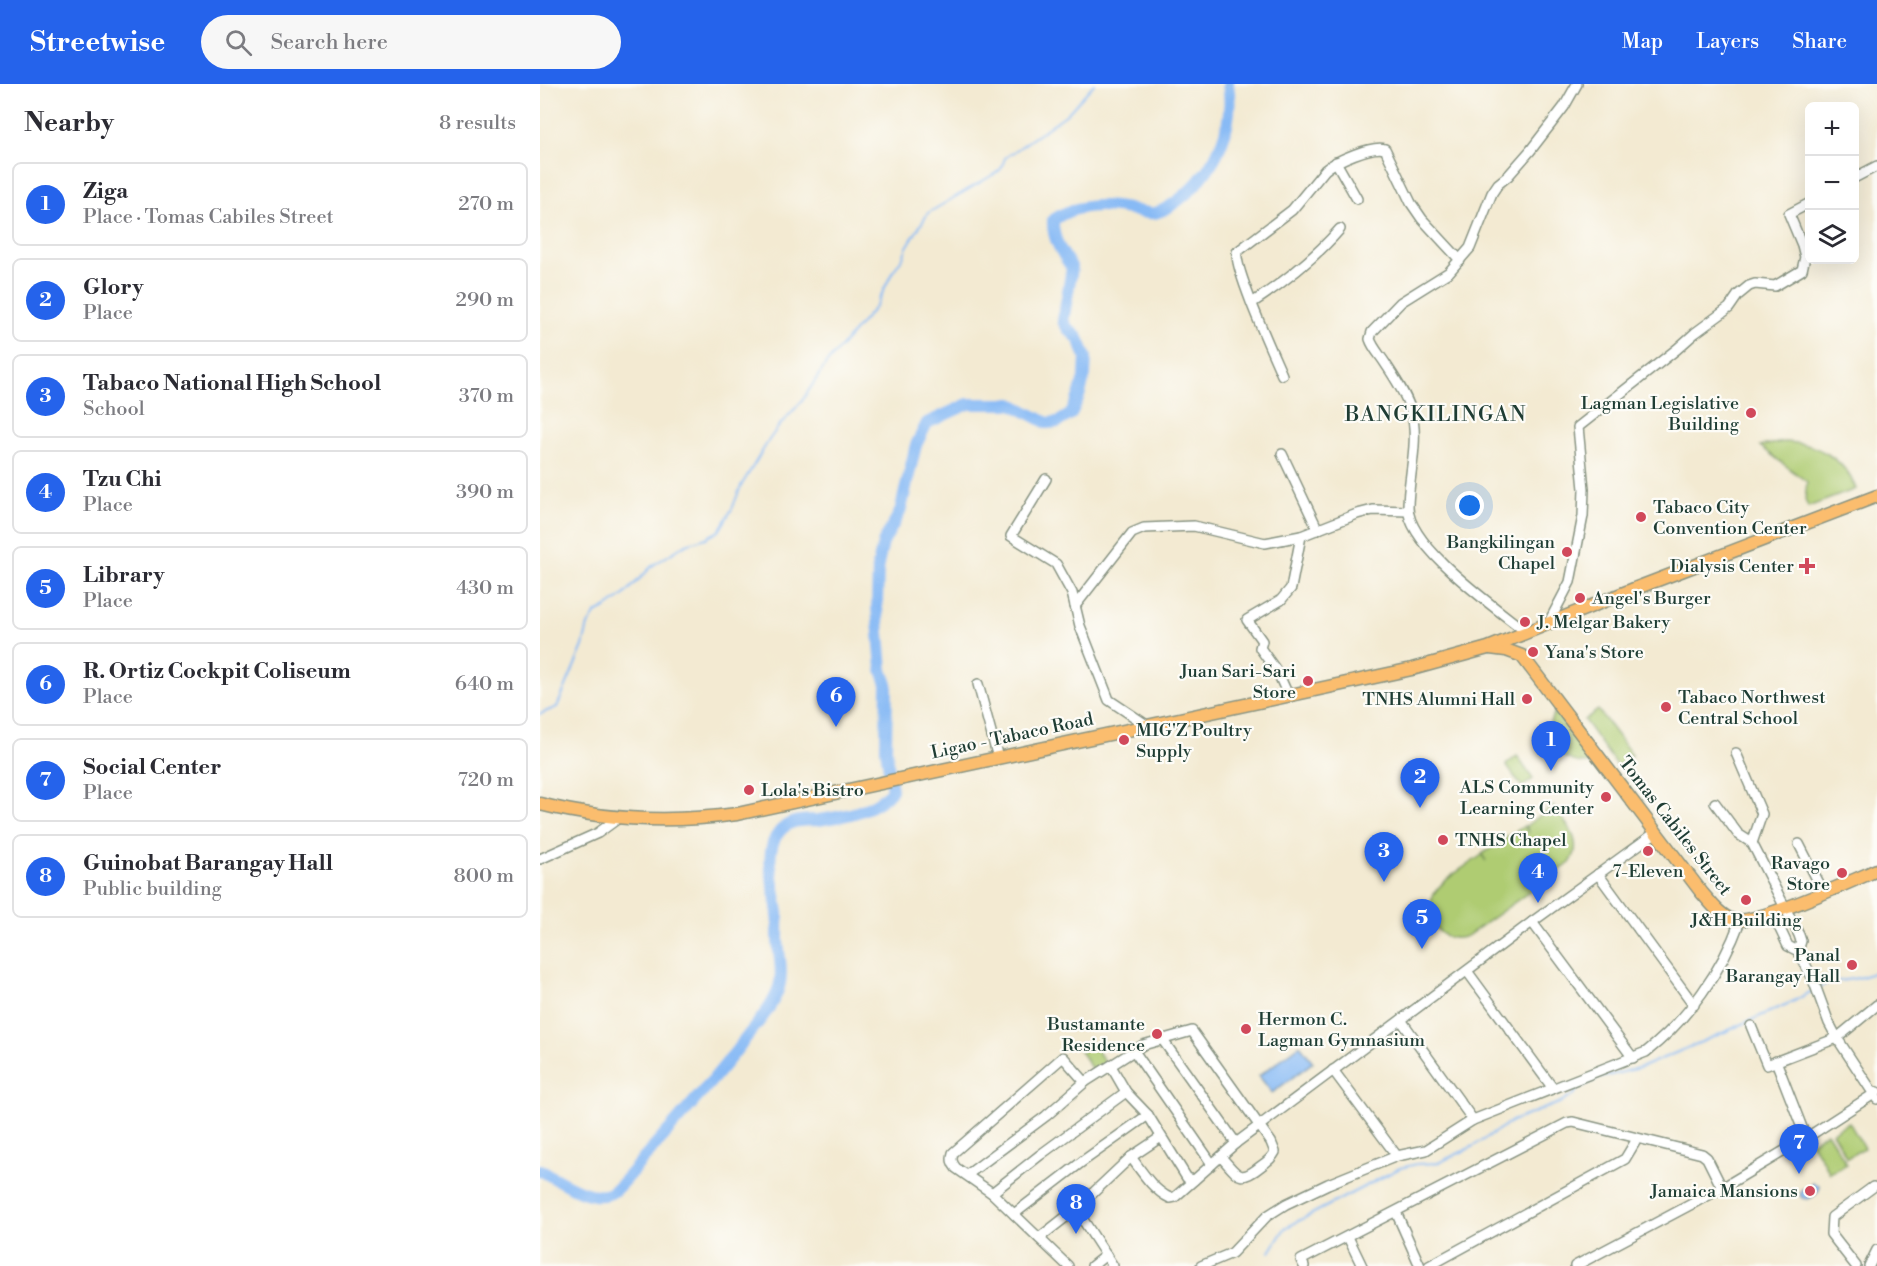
<!DOCTYPE html>
<meta charset="utf-8">
<style>
:root{--surface:#fff;--page:#f7f7f7;--text:#2b2b33;--muted:#7c7c81;--line:#e1e1e2;--accent:#2563eb}
body{margin:0;font-family:"Libre Bodoni",serif;background:var(--page);color:var(--text)}
.controls{position:absolute;right:18px;top:18px;display:grid;overflow:hidden;border-radius:9px;box-shadow:0 6px 24px #0002}
.controls button{width:54px;height:54px;display:grid;place-items:center;padding:0;border:0;border-bottom:2px solid var(--line);background:var(--surface);color:var(--text);font:30px sans-serif}
.you{position:absolute;left:930px;top:422px;width:21px;height:21px;margin:-15px;border:4px solid #fff;border-radius:50%;background:#1a73e8;box-shadow:0 0 0 9px #1a73e833}
.badge{display:grid;place-items:center;width:39px;height:39px;border-radius:50%;background:var(--accent);color:#fff;font-size:20px;font-weight:700}
.pin{position:absolute;translate:-50% -50px;filter:drop-shadow(0 2px 3px #0008)}
.pin::after{content:'';position:absolute;top:32px;width:21px;height:18px;background:inherit;clip-path:polygon(0 0,100% 0,50% 100%)}
.list{margin:0;padding:0;list-style:none}
h2{display:flex;justify-content:space-between;align-items:center;height:78px;margin:0;padding:0 24px;font-size:26px}
h2 small{font-size:20px;font-weight:400;color:var(--muted)}
.list li{display:grid;grid-template-columns:39px 1fr auto;gap:18px;align-items:center;box-sizing:border-box;height:84px;margin:0 12px 12px;padding:0 12px;border:2px solid var(--line);border-radius:9px}
.list b{display:block;font-size:22px;white-space:nowrap}
.list p{margin:0;font-size:20px;white-space:nowrap;color:var(--muted)}
.list em{font-size:20px;font-style:normal;color:var(--muted)}
.icon{flex:none;width:33px;height:33px;fill:none;stroke:currentColor;stroke-width:2;stroke-linecap:round;stroke-linejoin:round}
.map{position:relative;flex:none;width:1337px;height:1182px;overflow:hidden}
header{display:flex;align-items:center;gap:36px;box-sizing:border-box;height:84px;padding:0 30px;background:var(--accent);color:#fff}
header strong{font-size:28px}
nav{display:flex;gap:33px;margin-inline-start:auto;font-size:21px}
.search{width:420px;height:54px;background:var(--page);display:flex;align-items:center;gap:15px;box-sizing:border-box;padding:0 21px;border-radius:33px;color:var(--muted);font-size:22px}
main{display:flex}
aside{flex:1;background:var(--surface)}
.map>svg:first-child{display:block}
.green{fill:#afcc72;stroke:#678453;stroke-width:1.5}
.water{fill:#87baf5;stroke:#537c94;stroke-width:1.5}
.lines{fill:none;stroke-linecap:round;stroke-linejoin:round}
.stream{stroke:#87baf5;stroke-width:2}
.river{stroke:#87baf5;stroke-width:12}
.minor-casing{stroke:#899483;stroke-width:12}
.major-casing{stroke:#899483;stroke-width:15}
.minor{stroke:#fff;stroke-width:9}
.major{stroke:#fbbd6e;stroke-width:12}
.poi-dot{fill:#d1495b;stroke:#fdfcf7;stroke-width:2}
.labels{text-anchor:middle;dominant-baseline:central;stroke-width:4.5;stroke-linejoin:round;paint-order:stroke}
.poi-label{font-size:18px;fill:#1f3d34;stroke:#fdfcf7;text-anchor:end}
.street-label{font-size:18px;fill:#1f3d34;stroke:#fdfcf7}
.quarter-label{font-size:21px;letter-spacing:1.5px;fill:#1f3d34;stroke:#fdfcf7}
</style>
<header>
<strong>Streetwise</strong>
<div class="search"><svg class="icon" aria-label="search" viewBox="0 0 24 24"><circle cx="10" cy="10" r="6"/><path d="M15 15l6 6"/></svg>Search here</div>
<nav><a>Map</a><a>Layers</a><a>Share</a></nav>
</header>
<main>
<aside>
<h2>Nearby<small>8 results</small></h2>
<ul class="list">
<li><span class="badge">1</span><div><b>Ziga</b><p>Place · Tomas Cabiles Street</p></div><em>270 m</em></li>
<li><span class="badge">2</span><div><b>Glory</b><p>Place</p></div><em>290 m</em></li>
<li><span class="badge">3</span><div><b>Tabaco National High School</b><p>School</p></div><em>370 m</em></li>
<li><span class="badge">4</span><div><b>Tzu Chi</b><p>Place</p></div><em>390 m</em></li>
<li><span class="badge">5</span><div><b>Library</b><p>Place</p></div><em>430 m</em></li>
<li><span class="badge">6</span><div><b>R. Ortiz Cockpit Coliseum</b><p>Place</p></div><em>640 m</em></li>
<li><span class="badge">7</span><div><b>Social Center</b><p>Place</p></div><em>720 m</em></li>
<li><span class="badge">8</span><div><b>Guinobat Barangay Hall</b><p>Public building</p></div><em>800 m</em></li>
</ul>
</aside>
<div class="map">
<svg width="1337" height="1182" viewBox="0 0 1337 1182">
<rect width="100%" height="100%" fill="#fdfcf7"/>
<filter id="ink" filterUnits="userSpaceOnUse"><feTurbulence type="fractalNoise" baseFrequency=".0167" numOctaves="2"/><feDisplacementMap in="SourceGraphic" scale="12" xChannelSelector="R" yChannelSelector="G"/><feConvolveMatrix kernelMatrix="1 2 1 2 8 2 1 2 1" color-interpolation-filters="sRGB"/></filter>
<filter id="wash" filterUnits="userSpaceOnUse"><feTurbulence type="fractalNoise" baseFrequency=".008" numOctaves="4" result="noise"/><feDisplacementMap in="SourceGraphic" scale="24" xChannelSelector="R" yChannelSelector="G"/><feGaussianBlur stdDeviation="1.35" result="paint"/><feColorMatrix in="noise" values="0 0 0 0 0 0 0 0 0 0 0 0 0 0 0 0 0 1.4 0 .05"/><feComposite in="paint" operator="in"/></filter>
<g filter="url(#wash)">
<rect width="100%" height="100%" fill="#f3ead2"/>
<g class="green">
<path d="M1245,358C1277,359 1304,374 1316,405L1268,423L1265,416L1267,398L1220,362Z"/>
<polygon points="1058,626 1092,671 1077,682 1044,636"/>
<path d="M1015,628L1052,678C1024,685 997,653 1015,628Z"/>
<polygon points="977,672 993,695 982,703 966,681"/>
<path d="M1013,722C1026,740 1045,757 1030,779L927,852C901,863 882,833 894,810C902,795 928,781 942,771L946,777L942,770L984,742L989,749L986,742Z"/>
<polygon points="553,959 567,982 555,990 540,967"/>
<polygon points="1309,1038 1324,1064 1307,1074 1292,1048"/>
<polygon points="1287,1048 1307,1080 1290,1089 1271,1058"/>
</g>
<g class="water">
<polygon points="760,961 773,978 732,1009 719,992"/>
<path d="M1273,1099L1279,1101C1281,1108 1274,1113 1267,1115L1262,1114L1260,1111L1262,1106L1268,1104Z"/>
</g>
<g class="lines">
<g class="stream">
<polyline points="0,630 17,623 43,562 48,541 56,529 69,522 84,511 112,482 146,460 166,454 179,447 192,425 201,402 229,356 239,342 262,317 286,280 336,222 352,189 363,173 367,163 388,129 456,89 461,85 465,74 527,30 554,0"/>
<path d="M1279,903C1297,893 1319,899 1337,886"/>
<polyline points="730,1168 745,1144 860,1084 877,1080 898,1079 932,1063 972,1037 1019,1019 1032,1012 1038,1005 1056,995 1102,983 1178,951 1254,917 1274,906"/>
</g>
<path class="river" d="M0,1086C17,1095 51,1119 71,1109C75,1107 79,1102 82,1099C125,1050 170,1002 209,950C221,935 236,918 240,899C243,884 238,868 238,854C238,843 239,833 237,822C234,799 222,767 240,747C251,735 263,737 278,736C303,733 335,727 352,706L346,665L347,600L342,586L337,524L338,481L343,459L360,428L376,361L387,339L428,320H472L507,339L518,338L531,330L539,312L545,291L546,273L538,254L528,245L523,237L532,184C522,169 512,155 513,136C536,120 561,120 588,125C596,127 607,130 615,129C627,126 637,118 646,110C677,82 695,42 688,0"/>
</g>
</g>
<g filter="url(#ink)">
<g class="lines">
<defs>
<g id="minor">
<polyline points="796,78 817,115"/>
<polyline points="1314,94 1337,82"/>
<path d="M712,219C744,198 775,174 800,145"/>
<path d="M742,291C733,270 694,185 697,168L752,126L785,86C795,77 832,61 845,65L871,119L882,135L920,176"/>
<polyline points="742,370 778,446"/>
<polyline points="506,395 471,452 516,480 532,509 540,542 569,616 608,642"/>
<polyline points="535,522 592,449 604,444 654,442 725,459 761,452 817,430 833,426 868,427"/>
<polyline points="1008,540 1030,498 1043,432 1044,405 1038,343 1137,265 1155,249 1189,224 1198,211 1209,202 1215,200 1235,202 1262,186 1265,173 1262,161 1249,130 1270,119"/>
<path d="M986,548C955,523 868,463 868,423C868,393 880,356 871,327C866,310 854,293 845,279C840,271 833,264 830,255L832,248L861,218L909,188L930,164L952,109L958,100L968,92L990,67L1024,23L1037,0"/>
<polyline points="438,600 458,674"/>
<polyline points="748,611 738,589 720,564 722,557 707,536 741,516 751,504 761,452"/>
<polyline points="1196,669 1222,730 1212,759"/>
<polyline points="1175,719 1198,750 1212,759 1259,851 1261,857 1258,867"/>
<polyline points="1259,760 1284,809"/>
<polyline points="0,775 58,749 80,733"/>
<polyline points="1058,790 1154,921"/>
<polyline points="1232,828 1248,862 1258,867 1272,893 1289,939 1297,954 1337,1015"/>
<polyline points="992,838 1093,974"/>
<polyline points="927,887 1012,1003"/>
<polyline points="861,936 933,1036"/>
<polyline points="1211,942 1227,981 1297,954 1337,921"/>
<polyline points="622,955 696,1059"/>
<polyline points="594,967 672,1080"/>
<polyline points="1236,977 1266,1054"/>
<polyline points="571,982 586,1008 608,1031 647,1094 654,1096"/>
<polyline points="793,986 857,1072"/>
<path d="M591,1073C602,1088 613,1106 630,1114L635,1113L696,1059L992,838L1115,749"/>
<path d="M427,1091L506,1032L545,998L603,961L652,947L731,1058L735,1068C732,1074 727,1078 721,1082C699,1100 698,1091 681,1073"/>
<polyline points="452,1109 500,1071 586,1008"/>
<polyline points="536,1125 573,1182"/>
<polyline points="856,1128 880,1182"/>
<polyline points="474,1130 543,1077 608,1031"/>
<polyline points="808,1153 822,1182"/>
<polyline points="499,1154 536,1125 591,1073 621,1053"/>
<path d="M528,1182L452,1109L416,1084C412,1079 411,1076 413,1069L523,973L545,998"/>
<polyline points="552,1182 566,1171"/>
<path d="M661,1182L692,1169L727,1132L746,1120L788,1100L857,1072L886,1066L933,1036L1106,968C1148,935 1182,887 1200,837"/>
<polyline points="764,1182 761,1176 1027,1039 1033,1038 1162,1070 1167,1074 1182,1104"/>
<polyline points="889,1182 1085,1075 1097,1055"/>
<polyline points="1035,1182 1182,1104 1266,1054 1337,1008"/>
<polyline points="1316,1182 1291,1150 1292,1133 1333,1103"/>
<polyline points="1329,1182 1337,1166"/>
</g>
<g id="major">
<path d="M950,564L966,566L982,572L1162,809C1171,819 1180,832 1193,836C1213,842 1314,796 1337,786"/>
<path d="M0,720C63,736 132,739 197,730L872,585L948,564L1094,505L1337,412"/>
</g>
</defs>
<use href="#minor" class="minor-casing"/>
<use href="#major" class="major-casing"/>
<use href="#minor" class="minor"/>
<use href="#major" class="major"/>
</g>
</g>
<g class="poi-dot">
<circle cx="1211" cy="329" r="6"/>
<circle cx="1101" cy="433" r="6"/>
<circle cx="1027" cy="468" r="6"/>
<path d="M1264 473h6v6h6v6h-6v6h-6v-6h-6v-6h6z"/>
<circle cx="1040" cy="514" r="6"/>
<circle cx="985" cy="538" r="6"/>
<circle cx="993" cy="568" r="6"/>
<circle cx="768" cy="597" r="6"/>
<circle cx="987" cy="615" r="6"/>
<circle cx="1126" cy="623" r="6"/>
<circle cx="584" cy="656" r="6"/>
<circle cx="209" cy="706" r="6"/>
<circle cx="1066" cy="713" r="6"/>
<circle cx="903" cy="756" r="6"/>
<circle cx="1108" cy="767" r="6"/>
<circle cx="1302" cy="789" r="6"/>
<circle cx="1206" cy="816" r="6"/>
<circle cx="1312" cy="881" r="6"/>
<circle cx="706" cy="945" r="6"/>
<circle cx="617" cy="950" r="6"/>
<circle cx="1270" cy="1107" r="6"/>
</g>
<g class="labels">
<g class="poi-label">
<text x="1199" y="319">Lagman Legislative<tspan x="1199" dy="21">Building</tspan></text>
<text x="1113" y="423" text-anchor="start">Tabaco City<tspan x="1113" dy="21">Convention Center</tspan></text>
<text x="1015" y="458">Bangkilingan<tspan x="1015" dy="21">Chapel</tspan></text>
<text x="1254" y="482">Dialysis Center</text>
<text x="1052" y="514" text-anchor="start">Angel's Burger</text>
<text x="997" y="538" text-anchor="start">J. Melgar Bakery</text>
<text x="1005" y="568" text-anchor="start">Yana's Store</text>
<text x="756" y="587">Juan Sari-Sari<tspan x="756" dy="21">Store</tspan></text>
<text x="1138" y="613" text-anchor="start">Tabaco Northwest<tspan x="1138" dy="21">Central School</tspan></text>
<text x="975" y="615">TNHS Alumni Hall</text>
<text x="596" y="646" text-anchor="start">MIG'Z Poultry<tspan x="596" dy="21">Supply</tspan></text>
<text x="1054" y="703">ALS Community<tspan x="1054" dy="21">Learning Center</tspan></text>
<text x="221" y="706" text-anchor="start">Lola's Bistro</text>
<text x="915" y="756" text-anchor="start">TNHS Chapel</text>
<text x="1290" y="779">Ravago<tspan x="1290" dy="21">Store</tspan></text>
<text x="1108" y="787" text-anchor="middle">7-Eleven</text>
<text x="1206" y="836" text-anchor="middle">J&amp;H Building</text>
<text x="1300" y="871">Panal<tspan x="1300" dy="21">Barangay Hall</tspan></text>
<text x="718" y="935" text-anchor="start">Hermon C.<tspan x="718" dy="21">Lagman Gymnasium</tspan></text>
<text x="605" y="940">Bustamante<tspan x="605" dy="21">Residence</tspan></text>
<text x="1258" y="1107">Jamaica Mansions</text>
</g>
<g class="street-label">
<text transform="translate(472 652) rotate(-12)">Ligao - Tabaco Road</text>
<text transform="translate(1135 742) rotate(52)">Tomas Cabiles Street</text>
</g>
<g class="quarter-label">
<text x="896" y="331">BANGKILINGAN</text>
</g>
</g>
</svg>
<div class="controls">
<button>+</button>
<button>−</button>
<button><svg class="icon" aria-label="layers" viewBox="0 0 24 24"><path d="M12 4l9 5-9 5-9-5zM3 14l9 5 9-5"/></svg></button>
</div>
<div class="you"></div>
<div class="pin badge" style="left:1011px;top:687px">1</div>
<div class="pin badge" style="left:880px;top:724px">2</div>
<div class="pin badge" style="left:844px;top:798px">3</div>
<div class="pin badge" style="left:998px;top:819px">4</div>
<div class="pin badge" style="left:882px;top:865px">5</div>
<div class="pin badge" style="left:296px;top:643px">6</div>
<div class="pin badge" style="left:1259px;top:1090px">7</div>
<div class="pin badge" style="left:536px;top:1150px">8</div>
</div>
</main>
